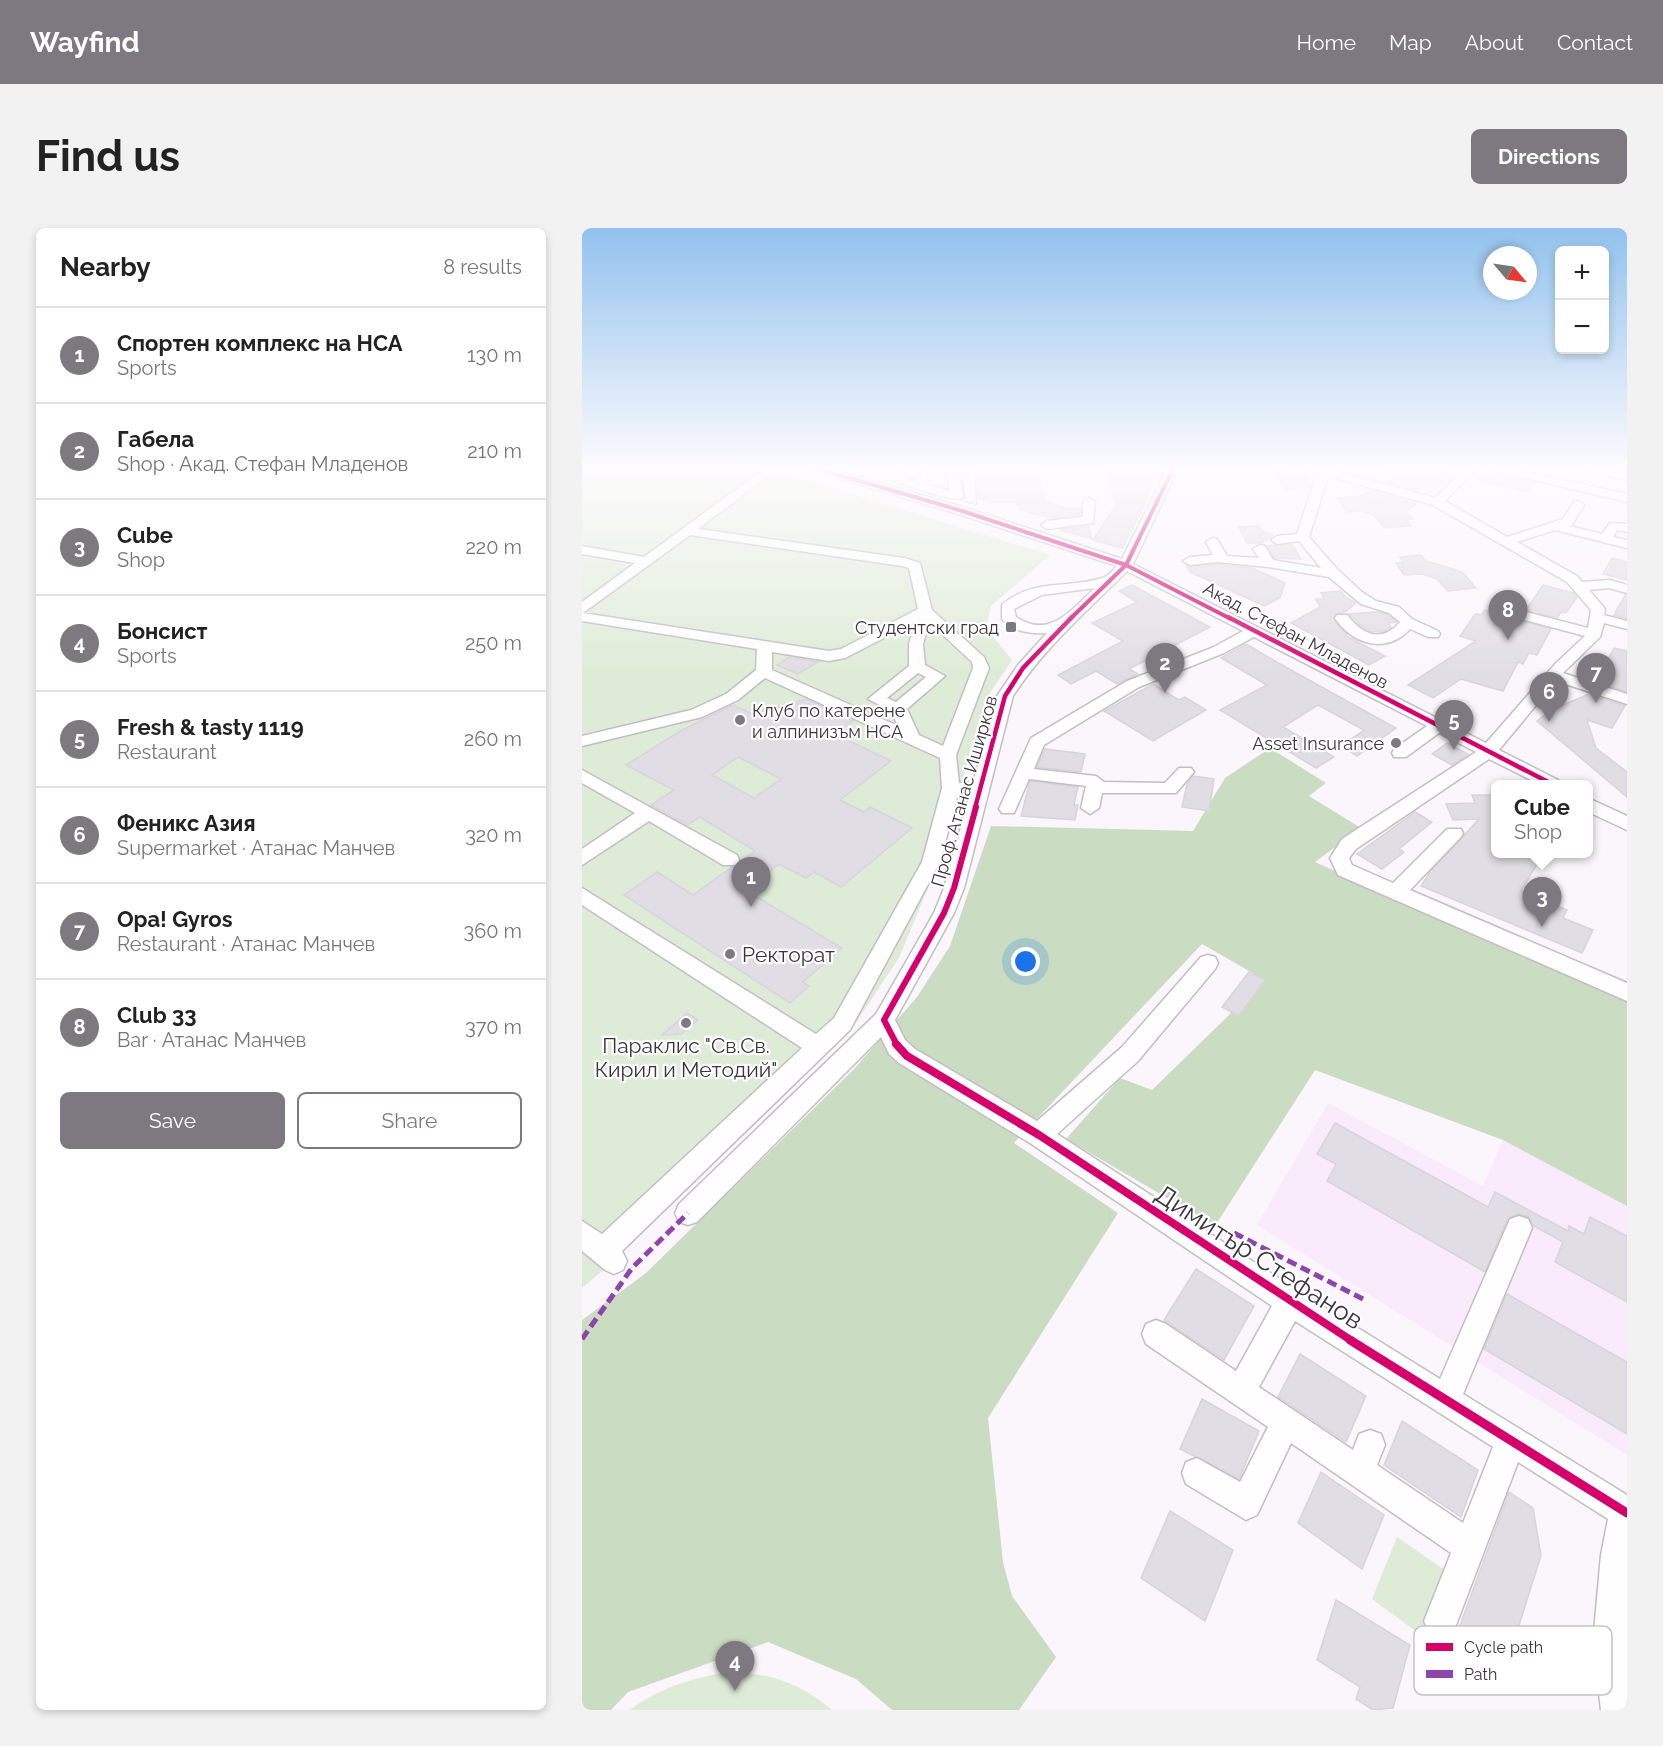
<!DOCTYPE html>
<meta charset="utf-8">
<style>
:root{--surface:#fff;--page:#f2f2f2;--text:#222;--muted:#767676;--line:#e0e0e0;--accent:#7e7980}
body{margin:0;font-family:Raleway,sans-serif;background:var(--page);color:var(--text)}
.controls{position:absolute;right:18px;top:18px;display:grid;overflow:hidden;border-radius:9px;box-shadow:0 3px 9px #0003}
.controls button{width:54px;height:54px;display:grid;place-items:center;padding:0;border:0;border-bottom:2px solid var(--line);background:var(--surface);color:var(--text);font:30px sans-serif}
.compass{position:absolute;left:901px;top:18px;width:54px;height:54px;border-radius:50%;background:var(--surface);box-shadow:0 3px 9px #0003;rotate:119deg}
.you{position:absolute;left:444px;top:734px;width:21px;height:21px;margin:-15px;border:4px solid #fff;border-radius:50%;background:#1a73e8;box-shadow:0 0 0 9px #1a73e833}
.badge{display:grid;place-items:center;width:39px;height:39px;border-radius:50%;background:var(--accent);color:#fff;font-size:20px;font-weight:700}
.pin{position:absolute;translate:-50% -50px;filter:drop-shadow(0 2px 3px #0008)}
.pin::after{content:'';position:absolute;top:32px;width:21px;height:18px;background:inherit;clip-path:polygon(0 0,100% 0,50% 100%)}
.popup{position:absolute;left:909px;top:552px;width:102px;height:78px;box-sizing:border-box;display:grid;place-content:center;border-radius:9px;background:var(--surface);filter:drop-shadow(0 2px 4px #0005);font-size:20px;white-space:nowrap;color:var(--muted)}
.popup b{font-size:22px;color:var(--text)}
.popup::after{content:'';position:absolute;left:50%;top:100%;margin-left:-12px;border:12px solid transparent;border-top-color:var(--surface)}
.list{margin:0;padding:0;list-style:none}
h2{display:flex;justify-content:space-between;align-items:center;height:78px;margin:0;padding:0 24px;font-size:26px}
h2 small{font-size:20px;font-weight:400;color:var(--muted)}
.list li{display:grid;grid-template-columns:39px 1fr auto;gap:18px;align-items:center;box-sizing:border-box;height:96px;padding:0 24px;border-top:2px solid var(--line)}
.list b{display:block;font-size:22px;white-space:nowrap}
.list p{margin:0;font-size:20px;white-space:nowrap;color:var(--muted)}
.list em{font-size:20px;font-style:normal;color:var(--muted)}
.actions{display:flex;gap:12px;padding:18px 24px}
.actions a{flex:1;padding:14px 0;border:2px solid var(--accent);border-radius:9px;text-align:center;font-size:21px;color:var(--accent)}
.actions .main{background:var(--accent);color:#fff}
.map{position:relative;flex:none;width:1045px;height:1482px;overflow:hidden;border-radius:9px}
header{display:flex;align-items:center;gap:36px;box-sizing:border-box;height:84px;padding:0 30px;background:var(--accent);color:#fff}
header strong{font-size:28px}
nav{display:flex;gap:33px;margin-inline-start:auto;font-size:21px}
.intro{display:flex;align-items:center;justify-content:space-between;box-sizing:border-box;height:144px;padding:0 36px}
h1{margin:0;font-size:42px}
.button{padding:15px 27px;border-radius:9px;background:var(--accent);color:#fff;font-size:21px;font-weight:700}
main{display:flex;gap:36px;padding:0 36px}
aside{flex:1;background:var(--surface);border-radius:9px;box-shadow:0 3px 9px #0003}
.map>svg:first-child{display:block}
.built{fill:#f9ebfb}
.green{fill:#deecd7}
.forest{fill:#cadcc1}
.building{fill:#e1dde4;stroke:#d8d4db;stroke-width:1.5;fill-rule:evenodd}
.lines{fill:none;stroke-linecap:round;stroke-linejoin:round}
.minor-casing{stroke:#c2bdc2;stroke-width:3}
.minor{fill:#fefefe;fill-rule:evenodd}
.quiet{stroke:#8e44ad;stroke-width:5;stroke-dasharray:10 5;stroke-linecap:butt}
.cycleway-far4-casing{stroke:#fff;stroke-width:6}
.cycleway-far3-casing{stroke:#fff;stroke-width:8}
.cycleway-far2-casing{stroke:#fff;stroke-width:10}
.cycleway-far1-casing{stroke:#fff;stroke-width:11}
.cycleway-casing{stroke:#fff;stroke-width:13}
.cycleway-far4{stroke:#d6006c;stroke-width:4}
.cycleway-far3{stroke:#d6006c;stroke-width:4.5}
.cycleway-far2{stroke:#d6006c;stroke-width:6}
.cycleway-far1{stroke:#d6006c;stroke-width:8}
.cycleway{stroke:#d6006c;stroke-width:9}
.poi-dot{fill:#7e7980;stroke:#fff;stroke-width:2}
.labels{text-anchor:middle;dominant-baseline:central;stroke-width:4.5;stroke-linejoin:round;paint-order:stroke}
.far-poi-label{font-size:18px;fill:#3b353d;stroke:#fff;text-anchor:end}
.far-street-label{font-size:18px;fill:#3b353d;stroke:#fff}
.poi-label{font-size:21px;fill:#3b353d;stroke:#fff;text-anchor:start}
.near-street-label{font-size:26px;fill:#3b353d;stroke:#fff}
.key{fill:#fff;stroke:#c4c2c5;stroke-width:1.5}
.key-label{font-size:16px;fill:#3b353d}
</style>
<header>
<strong>Wayfind</strong>
<nav><a>Home</a><a>Map</a><a>About</a><a>Contact</a></nav>
</header>
<div class="intro"><h1>Find us</h1><a class="button">Directions</a></div>
<main>
<aside>
<h2>Nearby<small>8 results</small></h2>
<ul class="list">
<li><span class="badge">1</span><div><b>Спортен комплекс на НСА</b><p>Sports</p></div><em>130 m</em></li>
<li><span class="badge">2</span><div><b>Габела</b><p>Shop · Акад. Стефан Младенов</p></div><em>210 m</em></li>
<li><span class="badge">3</span><div><b>Cube</b><p>Shop</p></div><em>220 m</em></li>
<li><span class="badge">4</span><div><b>Бонсист</b><p>Sports</p></div><em>250 m</em></li>
<li><span class="badge">5</span><div><b>Fresh &amp; tasty 1119</b><p>Restaurant</p></div><em>260 m</em></li>
<li><span class="badge">6</span><div><b>Феникс Азия</b><p>Supermarket · Атанас Манчев</p></div><em>320 m</em></li>
<li><span class="badge">7</span><div><b>Opa! Gyros</b><p>Restaurant · Атанас Манчев</p></div><em>360 m</em></li>
<li><span class="badge">8</span><div><b>Club 33</b><p>Bar · Атанас Манчев</p></div><em>370 m</em></li>
</ul>
<div class="actions"><a class="main">Save</a><a>Share</a></div>
</aside>
<div class="map">
<svg width="1045" height="1482" viewBox="0 0 1045 1482">
<rect width="100%" height="100%" fill="#fbf6fb"/>
<g class="built">
<polygon points="762,239 881,239 857,264 843,264 757,243"/>
<polygon points="746,875 901,958 921,912 1045,977 1045,1227 675,997"/>
</g>
<g class="green">
<polygon points="0,239 181,239 468,327 409,378 404,400 430,432 404,471 359,628 317,730 267,805 32,1033 0,1060"/>
<polygon points="815,1309 867,1345 843,1410 790,1371"/>
<path d="M146,1444C188,1445 218,1455 250,1482H48C76,1460 111,1450 146,1444Z"/>
</g>
<polygon class="forest" points="688,520 744,555 727,568 779,600 733,634 1045,773 1045,978 921,912 733,842 633,998 484,911 538,850 570,862 683,752 620,716 432,915 536,985 406,1190 421,1334 430,1368 474,1429 437,1482 310,1482 274,1451 186,1414 46,1464 29,1482 0,1482 0,1092 64,1045 272,841 335,769 368,718 409,598 611,603 643,550"/>
<g class="building">
<polygon points="396,239 456,239 462,273 484,280 499,280 499,287 468,290 438,281 434,274 406,274 396,270 393,240"/>
<polygon points="524,239 575,241 563,276 540,320 511,312 534,277"/>
<polygon points="687,239 722,247 729,256 728,259 703,261"/>
<polygon points="804,239 856,239 853,241 866,245 857,255 845,252 835,263 804,254 818,247 803,243"/>
<polygon points="903,243 952,254 945,264 895,252"/>
<polygon points="789,262 834,276 824,284 831,291 824,292 829,298 803,300 792,287 781,283 765,284 755,270 779,268"/>
<polygon points="506,298 510,311 478,302"/>
<polygon points="677,298 680,303 691,307 680,315 665,315 657,299"/>
<polygon points="710,316 719,331 692,330 685,318"/>
<polygon points="839,327 844,333 880,344 894,360 866,363 855,351 840,346 822,347 814,335 822,334 818,329"/>
<polygon points="1030,330 1045,334 1045,352 1021,346"/>
<polygon points="635,336 670,340 703,355 698,370 682,378 608,344 604,337"/>
<polygon points="550,357 628,399 547,441 556,446 535,456 514,443 489,456 476,447 541,413 510,395 555,374 537,363"/>
<polygon points="961,357 991,365 995,369 984,385 979,384 975,390 944,382"/>
<polygon points="759,363 763,369 774,375 762,385 753,386 753,394 765,406 762,407 803,428 787,437 709,395 738,379 734,371 742,371 739,365"/>
<polygon points="1043,367 1045,367 1045,391 1032,387"/>
<polygon points="903,382 969,401 955,427 947,425 941,436 936,434 921,463 879,451 851,470 826,457 894,413 878,408 893,386 899,387"/>
<polygon points="795,384 806,387 814,394 806,395 809,399 803,403 790,404 778,397 767,386"/>
<polygon points="664,416 698,436 814,500 775,528 759,518 782,502 736,477 701,499 752,529 734,540 638,482 685,457 639,430"/>
<polygon points="1032,420 1045,423 1045,464 1014,453"/>
<polygon points="207,429 236,434 216,446 195,437"/>
<polygon points="571,456 597,472 603,469 624,482 571,513 522,483"/>
<polygon points="1007,466 1043,478 1030,500 1005,492 1014,520 1045,544 1045,569 955,493 969,482"/>
<path d="M225,471L271,493L252,506L309,533L258,572L282,584L288,579L330,600L259,659L232,644L224,650L197,636L163,662L260,720L221,754L227,758L208,775L42,667L75,644L111,667L150,639H156L159,633L173,623L118,589L106,597L69,577L92,562L44,537L100,502L151,477L173,487L179,483ZM156,529L199,551L172,570L130,547Z"/>
<polygon points="865,515 886,526 870,537 850,526"/>
<polygon points="463,521 503,526 499,544 455,539"/>
<polygon points="611,548 632,551 627,583 600,579 605,556"/>
<polygon points="448,553 496,559 492,577 496,577 493,592 439,588"/>
<polygon points="890,567 914,567 914,626 961,626 939,663 985,682 981,690 1011,702 1000,725 839,658 848,644 897,591 871,592 864,576 893,575"/>
<polygon points="833,584 850,594 817,621 822,624 800,641 775,626"/>
<polygon points="667,744 683,752 657,788 640,779"/>
<polygon points="105,785 116,792 99,806 80,807"/>
<polygon points="753,895 906,979 913,964 986,1003 987,998 1002,1006 1008,989 1045,1008 1045,1074 973,1034 981,1014 952,998 947,989 936,986 926,990 903,1044 745,953 754,936 735,926"/>
<polygon points="614,1041 672,1078 642,1132 582,1092"/>
<polygon points="925,1066 1045,1134 1045,1206 902,1121"/>
<polygon points="718,1126 784,1168 764,1214 696,1169"/>
<polygon points="620,1171 677,1203 657,1251 598,1221"/>
<polygon points="820,1193 896,1242 879,1289 802,1237"/>
<polygon points="739,1244 802,1287 780,1341 716,1295"/>
<polygon points="927,1264 951,1280 959,1328 937,1397 899,1427 874,1408"/>
<polygon points="588,1283 651,1322 623,1393 559,1350"/>
<polygon points="754,1372 828,1417 811,1480 791,1482 774,1471 778,1459 735,1432"/>
</g>
<g class="lines">
<defs>
<g id="minor">
<path d="M185,239H198L116,301L322,330L338,335L350,382L402,429L407,440L374,527L377,555H391L415,468L436,437L465,405C449,406 431,404 420,391V377C450,350 486,361 520,350C526,349 531,342 535,338L373,285L226,241L225,239H241L381,279L540,331L586,239H597L551,336L904,515L974,435L1003,408L935,390L933,387L940,383L1006,400L1009,382L985,354L851,277L746,248L727,309L755,341L780,364L794,373L817,379L830,391L856,403L858,406L856,409H846L828,401C805,426 773,417 755,393L753,390L755,387H765C780,406 799,416 818,394L807,385L779,376L747,349L686,339L635,334L608,337L601,333L608,329L631,327L624,314L630,310L635,311L645,328L677,330L671,321L678,317L683,318L691,332L739,340L717,313L695,316L689,312L695,308L715,306L735,245L720,239L742,240L853,270L885,239H896L863,273L925,309L981,291L992,274L996,273L1002,277L990,297L987,298L1020,306L1028,295L1045,296V304L1035,302L1031,309L1045,312V320L973,302L935,314L995,348L1000,354L1028,352L1045,357V365L1027,360L1007,362L1023,381L1022,387L1045,393V401L1022,395L1018,409L981,445L1045,466V476L974,453L917,522L976,552L978,556H957L907,531L774,621L767,630L770,637L811,655L865,601H879L881,605L879,609L828,662L1045,755V773L756,647L748,630L760,611L894,524L857,505L824,529H812L810,525L812,521L845,498L672,409L642,425L557,459L462,517L452,541L514,548L522,554L583,555L597,540H609L612,544L594,565H520L517,580L508,586L499,580L504,558L447,551L432,585H420L417,581L449,510L545,453L632,419L661,403L545,343C505,383 462,420 431,468L382,660L372,685L313,792L323,812L333,821L455,893L540,819L619,729L626,727L633,729L636,735L633,741L556,833L475,906L718,1064L858,1151L928,991L937,988L946,991L950,1000L881,1166L1045,1267V1482H1019L1011,1414L1019,1327L1026,1291L936,1234L871,1405L859,1410L847,1405L842,1393L869,1325L709,1215L675,1287L664,1292L604,1256L600,1245L604,1234L615,1230L658,1254L686,1199L564,1116L560,1106L564,1096L574,1092L584,1096L654,1143L690,1078L448,915L317,835L307,826L299,809L115,994L106,997L97,994L93,985L97,976L294,786L352,685L362,660L388,566H376L358,634L268,802L40,1023L45,1033L41,1042L32,1046L23,1042L0,1023V993L20,1006L220,820L0,677V660L234,806L252,790L340,634L360,560L358,530L183,450L156,472L120,489L0,518V508L109,482L144,466L174,442L175,421L0,393V374L53,335L0,326V318L62,329ZM108,307L320,338L327,340L336,381L259,421L247,423L1,385ZM513,360C490,381 468,412 434,389L432,381L460,367ZM333,394L327,416V438L286,471L309,483L316,498L190,442V424L247,433L263,430ZM347,394L390,434L391,440L361,518L337,507L325,481L363,448L343,437L341,416ZM336,445L344,449L314,474L305,470ZM713,1093L911,1219L881,1295L795,1237L803,1217L799,1206L788,1202L777,1206L771,1222L677,1159Z"/>
<path d="M363,239H375L381,268L379,271L361,269L309,252C315,246 332,236 341,243C344,245 346,253 347,257L368,263ZM333,249L334,254L324,251Z"/>
<polygon points="380,239 391,239 394,276 384,273"/>
<polygon points="898,239 918,239 1045,266 1045,274"/>
<polygon points="998,239 1017,239 1045,245 1045,253"/>
<polygon points="507,270 513,274 511,295 465,301 459,297 465,293 501,289 501,274"/>
<polygon points="0,542 155,627 157,632 155,637 141,637 67,593 0,637 0,621 53,585 0,555"/>
<polygon points="1006,570 1045,588 1045,602 1006,584"/>
</g>
</defs>
<use href="#minor" class="minor-casing"/>
<use href="#minor" class="minor"/>
<g class="quiet">
<polyline points="652,1005 781,1071"/>
<polyline points="0,1111 50,1040 106,985"/>
</g>
<defs>
<g id="cycleway-far4">
<polyline points="230,239 377,282 544,337 649,391"/>
<polyline points="488,391 544,337 592,239"/>
</g>
<g id="cycleway-far3">
<polyline points="646,389 970,556"/>
<polyline points="393,580 423,468 441,440 490,389"/>
</g>
<polyline id="cycleway-far2" points="315,817 302,792 362,685 372,660 394,579"/>
<polyline id="cycleway-far1" points="314,816 325,828 457,907 770,1113"/>
<polyline id="cycleway" points="768,1112 1045,1285"/>
</defs>
<use href="#cycleway-far4" class="cycleway-far4-casing"/>
<use href="#cycleway-far3" class="cycleway-far3-casing"/>
<use href="#cycleway-far2" class="cycleway-far2-casing"/>
<use href="#cycleway-far1" class="cycleway-far1-casing"/>
<use href="#cycleway" class="cycleway-casing"/>
<use href="#cycleway-far4" class="cycleway-far4"/>
<use href="#cycleway-far3" class="cycleway-far3"/>
<use href="#cycleway-far2" class="cycleway-far2"/>
<use href="#cycleway-far1" class="cycleway-far1"/>
<use href="#cycleway" class="cycleway"/>
</g>
<linearGradient id="sky" x2="0" y2="1"><stop stop-color="#92c2ed"/><stop offset="0.54" stop-color="#fdfbfd"/><stop offset="1" stop-color="#fdfbfd" stop-opacity="0"/></linearGradient>
<rect width="1045" height="446" fill="url(#sky)"/>
<g class="poi-dot">
<rect x="423" y="393" width="12" height="12" rx="3"/>
<circle cx="158" cy="492" r="6"/>
<circle cx="814" cy="515" r="6"/>
<circle cx="148" cy="726" r="6"/>
<circle cx="104" cy="795" r="6"/>
</g>
<g class="labels">
<g class="far-poi-label">
<text x="417" y="399">Студентски град</text>
<text x="170" y="482" text-anchor="start">Клуб по катерене<tspan x="170" dy="21">и алпинизъм НСА</tspan></text>
<text x="802" y="515">Asset Insurance</text>
</g>
<g class="far-street-label">
<text transform="translate(714 407) rotate(28)">Акад. Стефан Младенов</text>
<text transform="translate(382 563) rotate(-74)">Проф. Атанас Иширков</text>
</g>
<g class="poi-label">
<text x="160" y="726">Ректорат</text>
<text x="104" y="817" text-anchor="middle">Параклис "Св.Св.<tspan x="104" dy="24">Кирил и Методий"</tspan></text>
</g>
<g class="near-street-label">
<text transform="translate(677 1029) rotate(33)">Димитър Стефанов</text>
</g>
</g>
<rect x="832" y="1398" width="198" height="69" rx="9" class="key"/>
<rect x="844" y="1415" width="27" height="8" fill="#d6006c"/>
<rect x="844" y="1442" width="27" height="8" fill="#8e44ad"/>
<g class="key-label">
<text x="882" y="1425">Cycle path</text>
<text x="882" y="1452">Path</text>
</g>
</svg>
<div class="controls">
<button>+</button>
<button>−</button>
</div>
<svg class="compass" viewBox="-18 -18 36 36"><path d="M0-13l5 13h-10z" fill="#e53935"/><path d="M0 13l5-13h-10z" fill="#767676"/></svg>
<div class="you"></div>
<div class="pin badge" style="left:169px;top:679px">1</div>
<div class="pin badge" style="left:583px;top:465px">2</div>
<div class="pin badge" style="left:960px;top:699px">3</div>
<div class="popup"><b>Cube</b>Shop</div>
<div class="pin badge" style="left:153px;top:1463px">4</div>
<div class="pin badge" style="left:872px;top:522px">5</div>
<div class="pin badge" style="left:967px;top:494px">6</div>
<div class="pin badge" style="left:1014px;top:475px">7</div>
<div class="pin badge" style="left:926px;top:412px">8</div>
</div>
</main>
